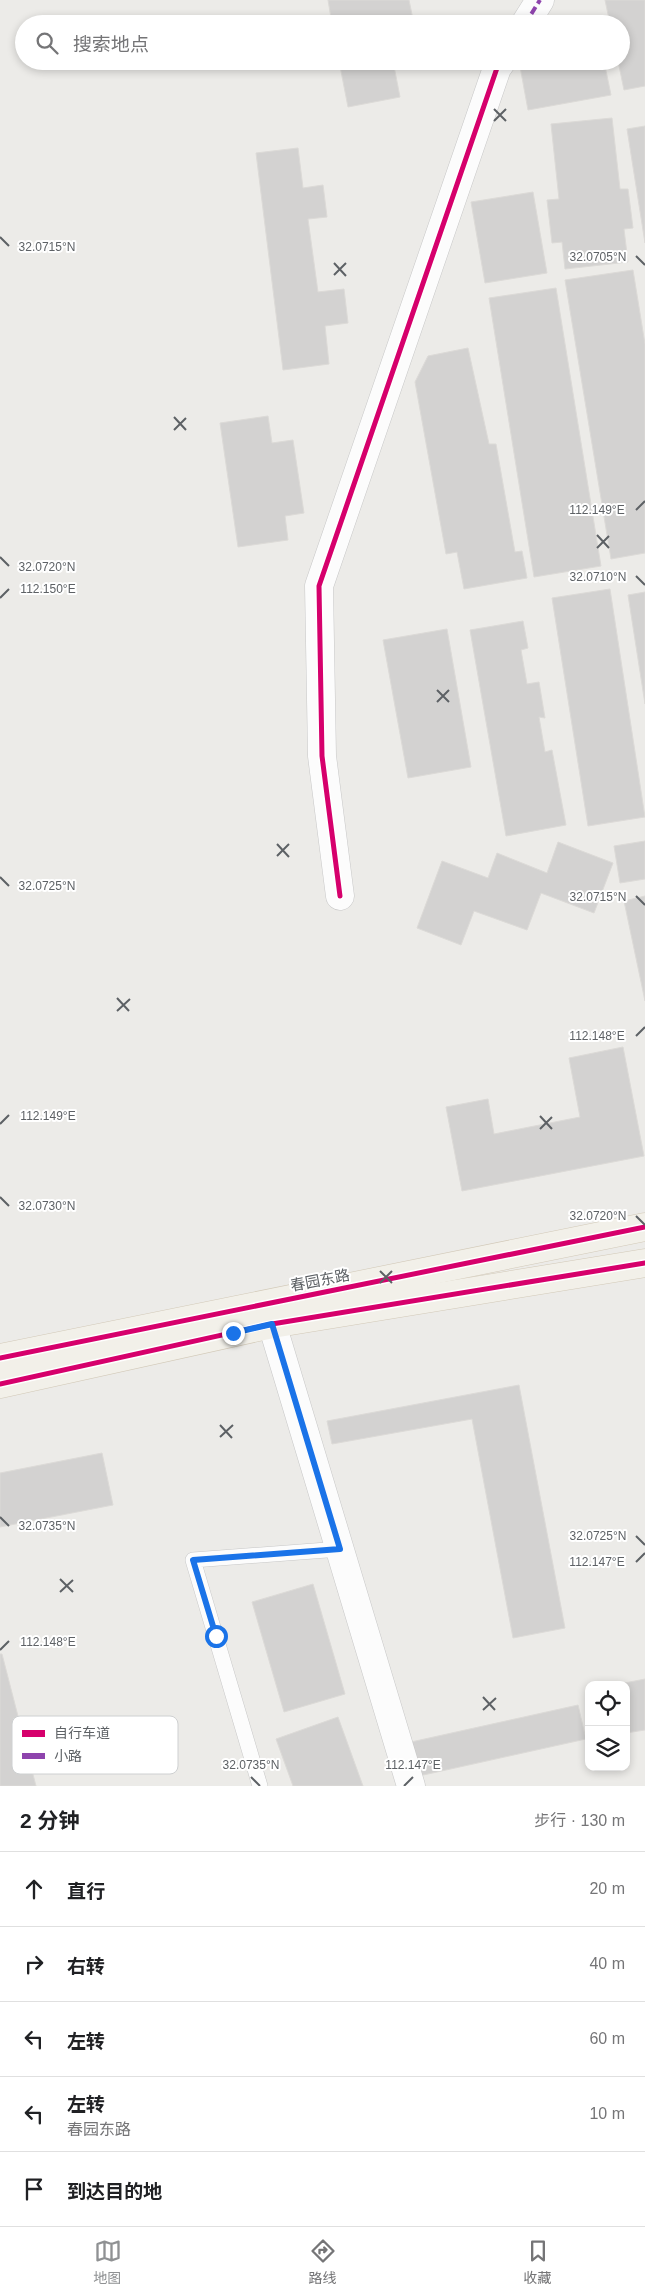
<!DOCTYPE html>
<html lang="zh">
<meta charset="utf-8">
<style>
:root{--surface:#fff;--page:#f2f2f2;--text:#202124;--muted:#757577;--line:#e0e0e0;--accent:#8f9193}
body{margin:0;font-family:Helvetica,"Noto Sans SC",sans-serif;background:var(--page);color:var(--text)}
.controls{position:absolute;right:15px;bottom:15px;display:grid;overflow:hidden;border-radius:10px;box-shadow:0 2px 8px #0003}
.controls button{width:45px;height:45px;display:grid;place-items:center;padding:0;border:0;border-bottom:1px solid var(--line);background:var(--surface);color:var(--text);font:25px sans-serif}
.stop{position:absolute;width:15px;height:15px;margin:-11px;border:4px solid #1a73e8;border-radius:50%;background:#fff}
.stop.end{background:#1a73e8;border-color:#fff;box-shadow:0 1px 5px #0008}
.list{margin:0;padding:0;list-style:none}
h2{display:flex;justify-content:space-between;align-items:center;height:65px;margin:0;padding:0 20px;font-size:21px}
h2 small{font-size:16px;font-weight:400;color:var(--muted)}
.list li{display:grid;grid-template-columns:32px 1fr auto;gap:15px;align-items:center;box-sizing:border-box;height:75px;padding:0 20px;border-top:1px solid var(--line)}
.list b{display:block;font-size:19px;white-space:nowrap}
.list p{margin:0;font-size:16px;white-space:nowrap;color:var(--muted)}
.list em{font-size:16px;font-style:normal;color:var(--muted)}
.icon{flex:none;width:28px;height:28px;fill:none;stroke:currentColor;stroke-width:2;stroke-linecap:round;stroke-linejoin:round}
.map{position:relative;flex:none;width:645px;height:1786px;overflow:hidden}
.search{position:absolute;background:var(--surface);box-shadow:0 2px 8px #0003;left:15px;right:15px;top:15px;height:55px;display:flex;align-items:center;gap:12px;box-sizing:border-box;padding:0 18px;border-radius:28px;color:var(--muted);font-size:19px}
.sheet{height:440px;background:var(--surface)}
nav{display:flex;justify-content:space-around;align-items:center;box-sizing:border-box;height:70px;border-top:1px solid var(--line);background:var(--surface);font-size:14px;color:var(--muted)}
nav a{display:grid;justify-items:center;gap:2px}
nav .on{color:var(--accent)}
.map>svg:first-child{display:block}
.building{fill:#d3d2d1;stroke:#dcdad7}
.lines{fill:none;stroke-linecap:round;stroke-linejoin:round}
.service-casing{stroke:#c7c7c7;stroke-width:16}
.minor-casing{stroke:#c7c7c7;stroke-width:29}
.primary-casing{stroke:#d2c9b8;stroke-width:29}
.service{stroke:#fcfcfc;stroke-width:15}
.minor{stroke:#fcfcfc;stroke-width:28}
.primary{stroke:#f2f0e9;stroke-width:28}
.quiet{stroke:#8e44ad;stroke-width:4;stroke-dasharray:8 4;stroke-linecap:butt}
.cycleway-casing{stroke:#fff;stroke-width:8}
.cycleway{stroke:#d6006c;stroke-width:5}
.route{stroke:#1a73e8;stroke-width:6}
.ticks{fill:none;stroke:#5d6165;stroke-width:2}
.labels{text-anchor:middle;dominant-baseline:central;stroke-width:4;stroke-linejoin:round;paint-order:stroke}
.street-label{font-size:15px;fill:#5d6165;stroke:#fff}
.key{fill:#fff;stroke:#ced0d1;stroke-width:1}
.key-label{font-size:14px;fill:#5d6165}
.ticks-label{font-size:12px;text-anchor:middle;fill:#5d6165;stroke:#fff;stroke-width:4;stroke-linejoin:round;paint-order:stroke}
</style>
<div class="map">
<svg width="645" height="1786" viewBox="0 0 645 1786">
<rect width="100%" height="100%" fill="#ecebe8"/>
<g class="building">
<polygon points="328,0 409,0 414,24 332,24"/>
<polygon points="605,0 645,0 645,86 624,90 618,61 621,61 621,24 610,24"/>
<polygon points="339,61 393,61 400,97 348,107"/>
<polygon points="519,61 604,61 611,95 528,110"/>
<polygon points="612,118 620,189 628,189 633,228 624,229 628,262 565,269 562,242 552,243 547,200 559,199 551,124"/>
<polygon points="645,126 645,243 627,129"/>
<polygon points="298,148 303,188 323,185 327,217 308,219 318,292 344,289 348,323 325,326 329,364 283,370 256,153"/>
<polygon points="533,192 547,273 485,283 471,202"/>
<polygon points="633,270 645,344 645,553 611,559 565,280"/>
<polygon points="556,288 601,566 534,577 489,298"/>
<polygon points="468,348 489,444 496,444 515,552 522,551 527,578 464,589 457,552 446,554 415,382 428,356"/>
<polygon points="268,416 272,443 293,440 304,513 285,516 288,540 238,547 220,423"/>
<polygon points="610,589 645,817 588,826 552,598"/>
<polygon points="645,592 645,704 628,595"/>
<polygon points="523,621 528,648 521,650 527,684 539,682 545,718 539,717 545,752 552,750 566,825 506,836 470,630"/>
<polygon points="447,629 471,767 408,778 383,640"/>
<polygon points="645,841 645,879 620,883 614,846"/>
<polygon points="558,842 613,863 594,913 541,893 527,930 474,911 461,945 417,928 442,861 488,878 497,853 547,873"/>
<polygon points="645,896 645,1001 624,901"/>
<polygon points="623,1047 644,1156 462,1191 446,1107 488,1099 494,1134 580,1117 569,1058"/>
<polygon points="519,1385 565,1628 513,1638 472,1419 332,1444 327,1421"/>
<polygon points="102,1453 113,1505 0,1527 0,1473"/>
<polygon points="313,1584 345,1694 284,1712 252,1602"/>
<polygon points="0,1654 2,1654 36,1786 0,1786"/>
<polygon points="645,1679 645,1730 626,1733 626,1685 614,1685"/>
<polygon points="578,1705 586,1739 419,1776 411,1742"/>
<polygon points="338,1717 363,1786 293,1786 276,1739"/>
</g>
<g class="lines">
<defs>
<polyline id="service" points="260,1786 193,1560 340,1549"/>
<g id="minor">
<polyline points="525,24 540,0"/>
<polyline points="340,896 322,756 319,586 497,68 502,61"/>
<polyline points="272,1324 411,1786"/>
</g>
<g id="primary">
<polyline points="0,1358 645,1227"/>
<polyline points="0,1384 272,1324 645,1263"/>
</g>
</defs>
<use href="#service" class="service-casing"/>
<use href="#minor" class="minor-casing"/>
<use href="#primary" class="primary-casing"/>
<use href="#service" class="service"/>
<use href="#minor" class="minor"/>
<use href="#primary" class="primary"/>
<polyline class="quiet" points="525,24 540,0"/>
<defs>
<g id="cycleway">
<polyline points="340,896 322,756 319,586 497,68 502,61"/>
<polyline points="0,1358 645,1227"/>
<polyline points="0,1384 272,1324 645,1263"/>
</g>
</defs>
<use href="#cycleway" class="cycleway-casing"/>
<use href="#cycleway" class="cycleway"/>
</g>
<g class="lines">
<polyline class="route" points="216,1636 193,1560 340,1549 272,1324 233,1333"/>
</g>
<path class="ticks" d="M494,109L506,121M494,121L506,109M0,237L9,246M636,256L645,265M334,263L346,276M334,275L346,263M174,417L186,430M174,430L186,418M636,510L645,501M597,535L609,548M597,548L609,536M0,557L9,566M636,576L645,585M0,598L9,589M437,690L449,702M437,702L449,690M277,844L289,857M277,856L289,844M0,877L9,886M636,896L645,905M117,998L129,1011M117,1011L130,999M636,1036L645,1027M540,1116L552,1129M0,1124L9,1115M540,1129L552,1117M0,1197L9,1206M636,1216L645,1225M380,1271L392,1283M380,1283L392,1271M220,1425L232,1438M220,1437L233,1425M0,1517L9,1526M636,1536L645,1545M636,1562L645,1553M60,1579L73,1592M60,1592L73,1580M0,1650L9,1641M483,1697L495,1710M483,1710L496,1698M251,1777L260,1786M404,1786L413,1777"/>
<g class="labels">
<g class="street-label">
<text transform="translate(320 1280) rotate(-11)">春园东路</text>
</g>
</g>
<rect x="12" y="1716" width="166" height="58" rx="8" class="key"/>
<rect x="22" y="1730" width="23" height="7" fill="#d6006c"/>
<rect x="22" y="1753" width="23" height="6" fill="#8e44ad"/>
<g class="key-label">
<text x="54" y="1738">自行车道</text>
<text x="54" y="1761">小路</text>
</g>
<g class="ticks-label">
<text x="47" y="251">32.0715°N</text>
<text x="598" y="261">32.0705°N</text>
<text x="597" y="514">112.149°E</text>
<text x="47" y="571">32.0720°N</text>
<text x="598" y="581">32.0710°N</text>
<text x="48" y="593">112.150°E</text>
<text x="47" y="890">32.0725°N</text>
<text x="598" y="901">32.0715°N</text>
<text x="597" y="1040">112.148°E</text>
<text x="48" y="1120">112.149°E</text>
<text x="47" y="1210">32.0730°N</text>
<text x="598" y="1220">32.0720°N</text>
<text x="47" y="1530">32.0735°N</text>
<text x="598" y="1540">32.0725°N</text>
<text x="597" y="1566">112.147°E</text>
<text x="48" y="1646">112.148°E</text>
<text x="251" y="1769">32.0735°N</text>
<text x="413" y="1769">112.147°E</text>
</g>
</svg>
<div class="controls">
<button><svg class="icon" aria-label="locate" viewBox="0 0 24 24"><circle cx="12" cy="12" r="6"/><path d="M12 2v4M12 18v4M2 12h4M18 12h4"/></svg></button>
<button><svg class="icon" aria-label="layers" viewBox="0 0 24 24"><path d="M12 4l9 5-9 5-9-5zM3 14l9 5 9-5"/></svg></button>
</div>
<div class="stop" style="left:216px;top:1636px"></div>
<div class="stop end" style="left:233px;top:1333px"></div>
<div class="search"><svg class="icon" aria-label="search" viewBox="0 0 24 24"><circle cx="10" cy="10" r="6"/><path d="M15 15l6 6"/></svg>搜索地点</div>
</div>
<section class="sheet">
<h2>2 分钟<small>步行 · 130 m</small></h2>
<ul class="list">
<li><svg class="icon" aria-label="ahead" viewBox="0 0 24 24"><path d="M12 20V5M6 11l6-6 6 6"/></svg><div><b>直行</b></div><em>20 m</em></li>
<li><svg class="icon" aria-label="right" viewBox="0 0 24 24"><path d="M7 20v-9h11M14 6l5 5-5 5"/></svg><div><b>右转</b></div><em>40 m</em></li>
<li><svg class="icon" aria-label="left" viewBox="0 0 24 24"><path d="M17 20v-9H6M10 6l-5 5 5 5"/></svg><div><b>左转</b></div><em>60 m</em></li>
<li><svg class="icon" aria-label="left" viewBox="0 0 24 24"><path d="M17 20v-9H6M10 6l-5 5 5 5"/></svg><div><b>左转</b><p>春园东路</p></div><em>10 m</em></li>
<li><svg class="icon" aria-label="arrive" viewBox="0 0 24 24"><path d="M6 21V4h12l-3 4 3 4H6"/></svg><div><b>到达目的地</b></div></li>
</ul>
</section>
<nav>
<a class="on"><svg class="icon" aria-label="map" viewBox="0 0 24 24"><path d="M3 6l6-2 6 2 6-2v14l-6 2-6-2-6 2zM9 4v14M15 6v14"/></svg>地图</a>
<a><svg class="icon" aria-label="directions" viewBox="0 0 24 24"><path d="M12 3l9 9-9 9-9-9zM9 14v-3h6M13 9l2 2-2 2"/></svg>路线</a>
<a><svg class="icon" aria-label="saved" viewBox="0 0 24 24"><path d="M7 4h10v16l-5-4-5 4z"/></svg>收藏</a>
</nav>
